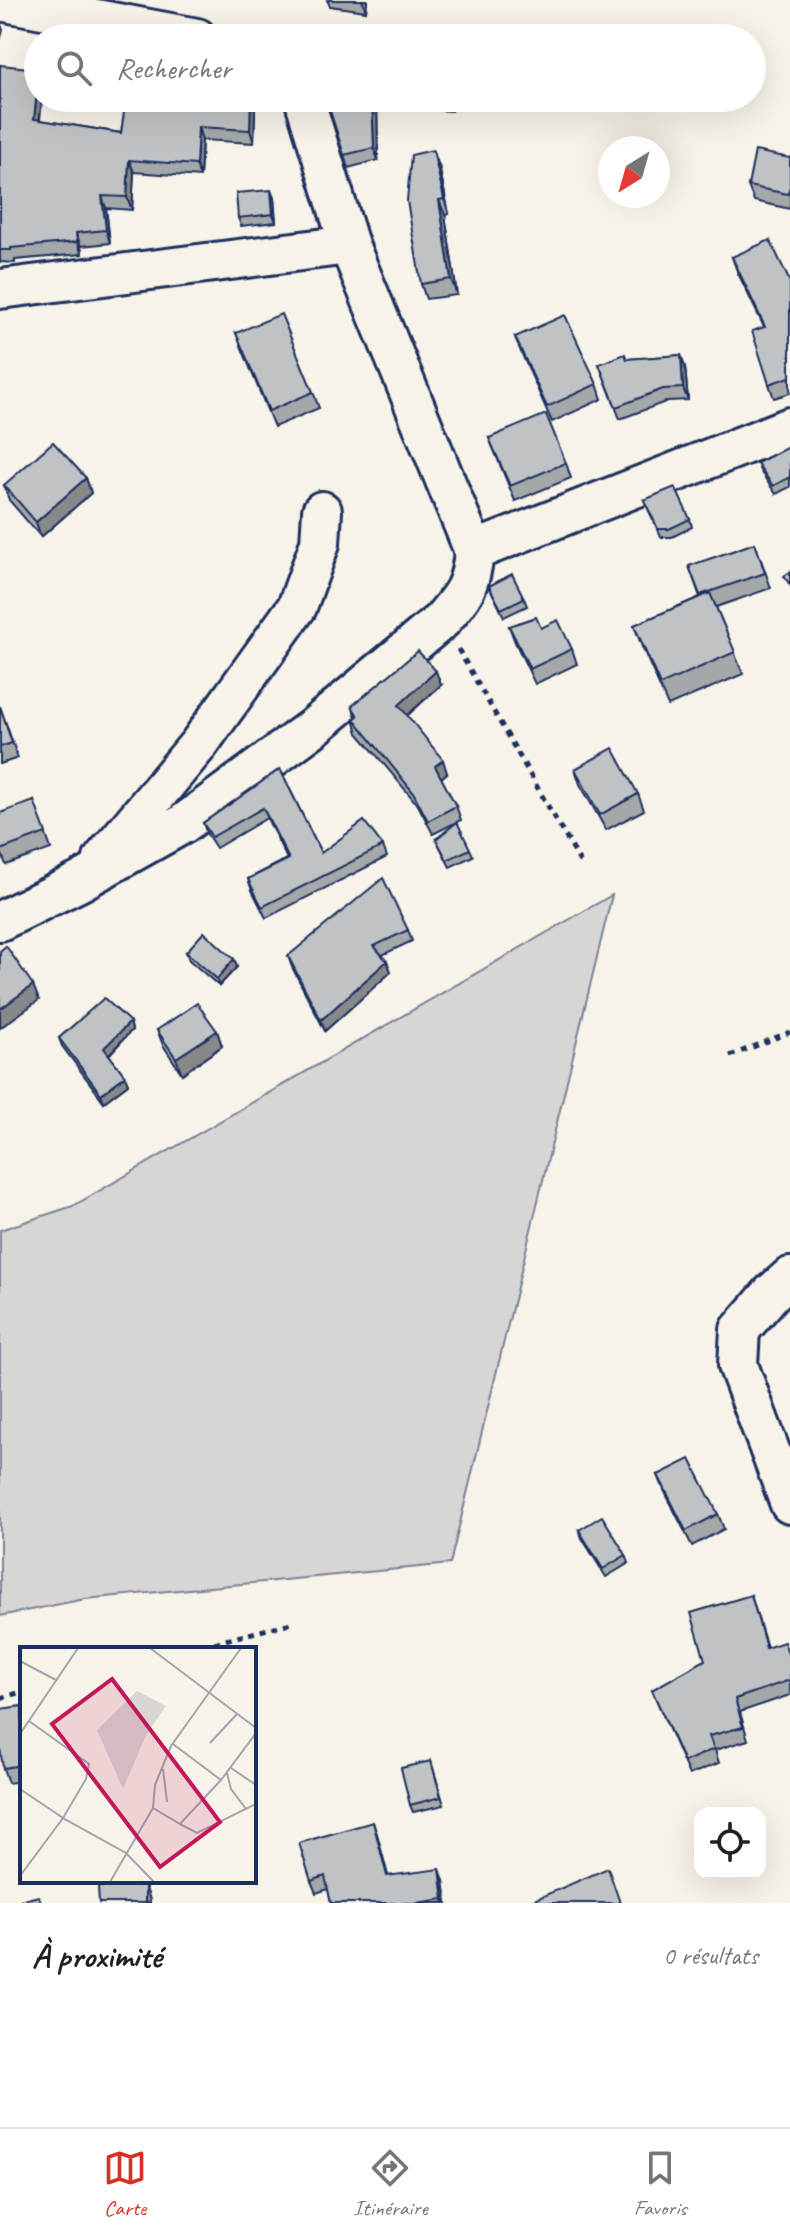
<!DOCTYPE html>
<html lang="fr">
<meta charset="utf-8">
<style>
:root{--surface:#fff;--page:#f6f6f6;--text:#222;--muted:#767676;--line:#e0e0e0;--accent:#d93025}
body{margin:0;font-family:Caveat,sans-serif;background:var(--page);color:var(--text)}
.controls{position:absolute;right:24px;bottom:24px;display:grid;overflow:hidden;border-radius:16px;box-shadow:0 8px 32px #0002}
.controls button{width:72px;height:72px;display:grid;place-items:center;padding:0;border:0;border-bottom:2px solid var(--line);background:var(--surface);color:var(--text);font:40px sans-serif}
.compass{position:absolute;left:598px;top:136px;width:72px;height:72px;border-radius:50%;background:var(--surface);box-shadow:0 8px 32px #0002;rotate:217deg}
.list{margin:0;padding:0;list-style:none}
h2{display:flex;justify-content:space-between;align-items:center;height:104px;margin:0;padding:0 32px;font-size:34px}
h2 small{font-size:26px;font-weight:400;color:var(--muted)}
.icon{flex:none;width:44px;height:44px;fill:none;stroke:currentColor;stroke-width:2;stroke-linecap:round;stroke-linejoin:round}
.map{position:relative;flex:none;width:790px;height:1903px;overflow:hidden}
.search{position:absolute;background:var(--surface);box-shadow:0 8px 32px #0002;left:24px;right:24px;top:24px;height:88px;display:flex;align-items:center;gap:20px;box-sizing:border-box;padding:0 28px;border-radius:44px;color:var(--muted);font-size:30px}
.sheet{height:224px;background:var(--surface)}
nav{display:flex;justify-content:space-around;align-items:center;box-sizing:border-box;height:112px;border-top:2px solid var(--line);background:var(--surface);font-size:22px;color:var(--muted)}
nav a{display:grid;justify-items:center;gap:4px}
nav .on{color:var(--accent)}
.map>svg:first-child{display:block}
.green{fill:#d7d6d4;stroke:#798299;stroke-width:2}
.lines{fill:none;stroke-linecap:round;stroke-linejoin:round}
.minor-casing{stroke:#1b2f5e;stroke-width:44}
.path{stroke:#1b2f5e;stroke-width:5;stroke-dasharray:6 6;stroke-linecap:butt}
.minor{stroke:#f7f3e8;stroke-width:38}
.wall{fill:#a5a8a9;stroke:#1b2f5e;stroke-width:2}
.shaded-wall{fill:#86888a;stroke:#1b2f5e;stroke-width:2}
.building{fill:#c0c3c5;stroke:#1b2f5e;stroke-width:2}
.inset-road{fill:none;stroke:#9fa5b1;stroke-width:2}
.view{fill:#c2185b;fill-opacity:0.15;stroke:#c2185b;stroke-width:4}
.inset-edge{fill:none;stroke:#1b2f5e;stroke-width:4}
</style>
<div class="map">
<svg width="790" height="1903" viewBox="0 0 790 1903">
<rect width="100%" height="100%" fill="#f7f3e8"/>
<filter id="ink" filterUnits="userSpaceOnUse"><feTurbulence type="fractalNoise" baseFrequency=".0125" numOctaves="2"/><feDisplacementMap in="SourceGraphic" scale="16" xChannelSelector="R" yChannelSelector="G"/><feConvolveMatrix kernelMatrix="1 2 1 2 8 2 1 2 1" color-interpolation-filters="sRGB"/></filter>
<g filter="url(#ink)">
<polygon class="green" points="612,895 450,1564 85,1599 0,1616 0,1230 73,1206"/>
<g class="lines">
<defs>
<g id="minor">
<polyline points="0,1 197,38"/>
<polyline points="304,98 349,245"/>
<polyline points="0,289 349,245 474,551"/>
<polyline points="103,859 199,744 297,607 320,543 322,511"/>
<path d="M0,921L79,882L183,824L314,727L442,620C464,594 471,586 474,551L790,427"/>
<polyline points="790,1277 772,1293 740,1330 738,1365 790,1504"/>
</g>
</defs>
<use href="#minor" class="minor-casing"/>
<g class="path">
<polyline points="458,649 583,867"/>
<polyline points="730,1056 790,1032"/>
<polyline points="191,1649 291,1623"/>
<polyline points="0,1698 22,1692"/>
</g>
<use href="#minor" class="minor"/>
</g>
<g class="wall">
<polygon points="327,0 367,0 366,11 330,6"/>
<polygon points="0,65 38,98 42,98 40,120 121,133 251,98 255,110 254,143 202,140 200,177 134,172 132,210 106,208 110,243 81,246 82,254 15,260 15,263 0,262"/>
<polygon points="377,98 378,160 348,168 344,155"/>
<polygon points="453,98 452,111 421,109 418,101"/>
<polygon points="790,158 790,209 754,201 748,186"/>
<polygon points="439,166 449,214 445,215 457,295 426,299 421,284"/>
<polygon points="274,198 276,222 241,226 238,218"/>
<polygon points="732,257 790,282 790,393 774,398 769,384 764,327 737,271"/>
<polygon points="236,333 313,392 319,408 274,427"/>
<polygon points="515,337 597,384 602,399 552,422 521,352"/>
<polygon points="681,355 685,367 688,400 668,401 620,419 599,364 627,359"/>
<polygon points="489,438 566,463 571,478 515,501"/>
<polygon points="790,446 790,487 776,494 760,471 757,463"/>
<polygon points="86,478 91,493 41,537 9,500 4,485"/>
<polygon points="644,500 690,519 692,527 672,537 661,537"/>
<polygon points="755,543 771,588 716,607 743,674 668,706 642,647 634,625 700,597 689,566"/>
<polygon points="489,586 524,598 527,606 504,617"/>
<polygon points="509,626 541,628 572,649 577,664 535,684 515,642"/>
<polygon points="441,685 407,716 447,773 441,778 456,806 461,820 433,834 418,805 358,733 354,719 356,717 352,706"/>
<polygon points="0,706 18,758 0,764"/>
<polygon points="280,769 321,853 383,846 387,857 266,918 252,890 248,879 287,859 267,818 216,848 207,834 203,823"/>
<polygon points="575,769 638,794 644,810 606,830 580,784"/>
<polygon points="34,801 51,849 6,865 0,849"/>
<polygon points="436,839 470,849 473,856 450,867"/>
<polygon points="408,930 412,941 382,955 387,961 391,972 325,1031 292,967 288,956"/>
<polygon points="186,952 234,959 237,967 219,986 189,960"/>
<polygon points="130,1022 132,1030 109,1055 125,1076 128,1084 104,1102 62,1046 59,1038"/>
<polygon points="157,1030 217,1031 222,1046 182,1074 163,1045"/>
<polygon points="658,1475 718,1514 724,1529 692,1546 664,1490"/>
<polygon points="579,1530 626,1555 629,1563 606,1577 582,1538"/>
<polygon points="751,1595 767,1648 790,1658 790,1695 740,1712 748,1740 715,1750 719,1763 689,1775 652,1690 705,1660"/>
<polygon points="22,1706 22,1781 8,1783 3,1768"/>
<polygon points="431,1761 444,1805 413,1812 410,1805"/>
<polygon points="377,1834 388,1876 444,1881 447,1903 331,1903 328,1889 316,1893 311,1881"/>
</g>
<g class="shaded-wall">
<polygon points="362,0 367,0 366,11"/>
<polygon points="0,22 3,30 0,41"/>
<polygon points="38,82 38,98 42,98 38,132 34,119"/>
<polygon points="251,98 255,110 254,143 250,130"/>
<polygon points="372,98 377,98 378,160 374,148"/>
<polygon points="449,98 453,98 452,111 449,103"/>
<polygon points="198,127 202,140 200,177 196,165"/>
<polygon points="433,150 439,166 449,214 444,199"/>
<polygon points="129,160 134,172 132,210 127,197"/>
<polygon points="271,190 274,198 276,222 273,214"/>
<polygon points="102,196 106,208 110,243 106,230"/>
<polygon points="439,200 445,215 457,295 451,279"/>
<polygon points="76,233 81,246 82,254 77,242"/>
<polygon points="681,355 685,367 688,400 683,388"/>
<polygon points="86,478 91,493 41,537 36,522"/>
<polygon points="436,671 441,685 403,719 399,705"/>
<polygon points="443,760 447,773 440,779 435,766"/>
<polygon points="234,959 237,967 219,986 217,979"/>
<polygon points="387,961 391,972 325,1031 321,1020"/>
<polygon points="33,985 39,1000 0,1028 0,1009"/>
<polygon points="130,1022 132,1030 107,1056 104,1048"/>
<polygon points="217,1031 222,1046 182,1074 176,1058"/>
<polygon points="125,1076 128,1084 104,1102 101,1094"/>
<polygon points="373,1822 377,1834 391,1888 387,1876"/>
<polygon points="440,1869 444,1881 447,1903 445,1903 444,1899"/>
<polygon points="145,1885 150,1900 150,1903 145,1903"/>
</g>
<g class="building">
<polygon points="0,65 38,69 38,82 34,119 121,133 126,98 251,98 250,130 198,127 196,165 129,160 127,197 102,196 106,230 76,233 77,242 11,248 11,250 0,250"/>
<polygon points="326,98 372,98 374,148 344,155"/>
<polygon points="419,98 449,98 449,103 418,101"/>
<polygon points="433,150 444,199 439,200 451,279 421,284 407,201 411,155"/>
<polygon points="755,151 790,158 790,186 788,194 748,186"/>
<polygon points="271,190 273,214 238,218 236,193"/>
<polygon points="770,240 790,282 790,377 769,384 752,331 765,327 732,257"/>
<polygon points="281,314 313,392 269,411 236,333"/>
<polygon points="565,315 597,384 547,407 515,337"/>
<polygon points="625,354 627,359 681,355 683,388 663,389 616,407 599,364"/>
<polygon points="546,414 566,463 510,486 489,438"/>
<polygon points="53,442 86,478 36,522 4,485"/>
<polygon points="790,446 790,477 773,486 757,463"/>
<polygon points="675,487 690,519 669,529 658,529 644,500"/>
<polygon points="755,543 765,573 700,595 689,566"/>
<polygon points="790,572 790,585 784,576"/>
<polygon points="512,574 524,598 501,609 489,586"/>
<polygon points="710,593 735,652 660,685 634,625"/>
<polygon points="536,617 541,628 558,620 572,649 530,669 509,626"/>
<polygon points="418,651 436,671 399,705 443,760 435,766 456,806 428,821 413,792 354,719 358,716 352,706"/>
<polygon points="0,707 12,743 0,747"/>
<polygon points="613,748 638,794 600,815 575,769"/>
<polygon points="280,769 321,853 364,821 383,846 262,907 248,879 289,859 263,808 212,837 203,823"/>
<polygon points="34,801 46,833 0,850 0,813"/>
<polygon points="457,822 470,849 447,860 436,839"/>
<polygon points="383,878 408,930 374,946 387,961 321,1020 288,956"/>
<polygon points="204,932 234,959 217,979 186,952"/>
<polygon points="6,946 33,985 0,1009 0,951"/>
<polygon points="104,998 130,1022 104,1048 125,1076 101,1094 59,1038"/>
<polygon points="197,1003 217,1031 176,1058 157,1030"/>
<polygon points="690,1459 718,1514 686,1531 658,1475"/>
<polygon points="602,1516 626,1555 603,1569 579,1530"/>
<polygon points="751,1595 766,1648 784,1642 790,1659 790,1680 735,1699 743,1727 709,1736 714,1749 684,1762 652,1690 705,1660 691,1613"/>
<polygon points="22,1706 22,1765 3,1768 0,1748 0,1709"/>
<polygon points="431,1761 441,1797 410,1805 401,1768"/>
<polygon points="373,1822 387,1876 440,1869 444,1899 416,1903 331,1903 325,1876 311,1881 299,1843"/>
<polygon points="608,1868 620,1903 530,1903 529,1902"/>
<polygon points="145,1885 145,1903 99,1903 98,1887"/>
<polygon points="39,1896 41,1903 11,1903"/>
</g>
</g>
<g transform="translate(20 1647)">
<rect width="236" height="236" fill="#f7f3e8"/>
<path d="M117,44L146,59L126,88L103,142L77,83Z" fill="#d7d6d4"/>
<path class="inset-road" d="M130,1L236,81M0,14L36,33M9,74L69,117L66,132L43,171L106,206L134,235M0,87L58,1M190,96L217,67M153,97L201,133M211,121L236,138M143,122L147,155M207,126L211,142L226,162M0,142L43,171L0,229M133,161L160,177L201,133L236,86M160,177L177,186L236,157M90,235L133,161L135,138L151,99L221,1"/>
<path class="view" d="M92,32L200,175L140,220L32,77Z"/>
<rect width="236" height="236" class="inset-edge"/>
</g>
</svg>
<div class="controls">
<button><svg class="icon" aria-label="locate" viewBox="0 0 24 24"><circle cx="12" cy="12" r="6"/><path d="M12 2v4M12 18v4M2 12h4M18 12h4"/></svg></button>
</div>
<svg class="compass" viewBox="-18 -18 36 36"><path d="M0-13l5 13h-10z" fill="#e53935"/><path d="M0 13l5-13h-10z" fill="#767676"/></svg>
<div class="search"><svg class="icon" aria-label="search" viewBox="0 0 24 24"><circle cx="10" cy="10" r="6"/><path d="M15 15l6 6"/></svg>Rechercher</div>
</div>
<section class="sheet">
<h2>À proximité<small>0 résultats</small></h2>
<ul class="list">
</ul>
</section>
<nav>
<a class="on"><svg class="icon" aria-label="map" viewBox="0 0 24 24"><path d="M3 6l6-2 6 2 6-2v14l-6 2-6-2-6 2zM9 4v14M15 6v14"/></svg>Carte</a>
<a><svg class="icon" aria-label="directions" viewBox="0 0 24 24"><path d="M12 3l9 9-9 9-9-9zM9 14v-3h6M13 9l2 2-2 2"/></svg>Itinéraire</a>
<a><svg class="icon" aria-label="saved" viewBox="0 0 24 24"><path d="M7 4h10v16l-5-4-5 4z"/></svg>Favoris</a>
</nav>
